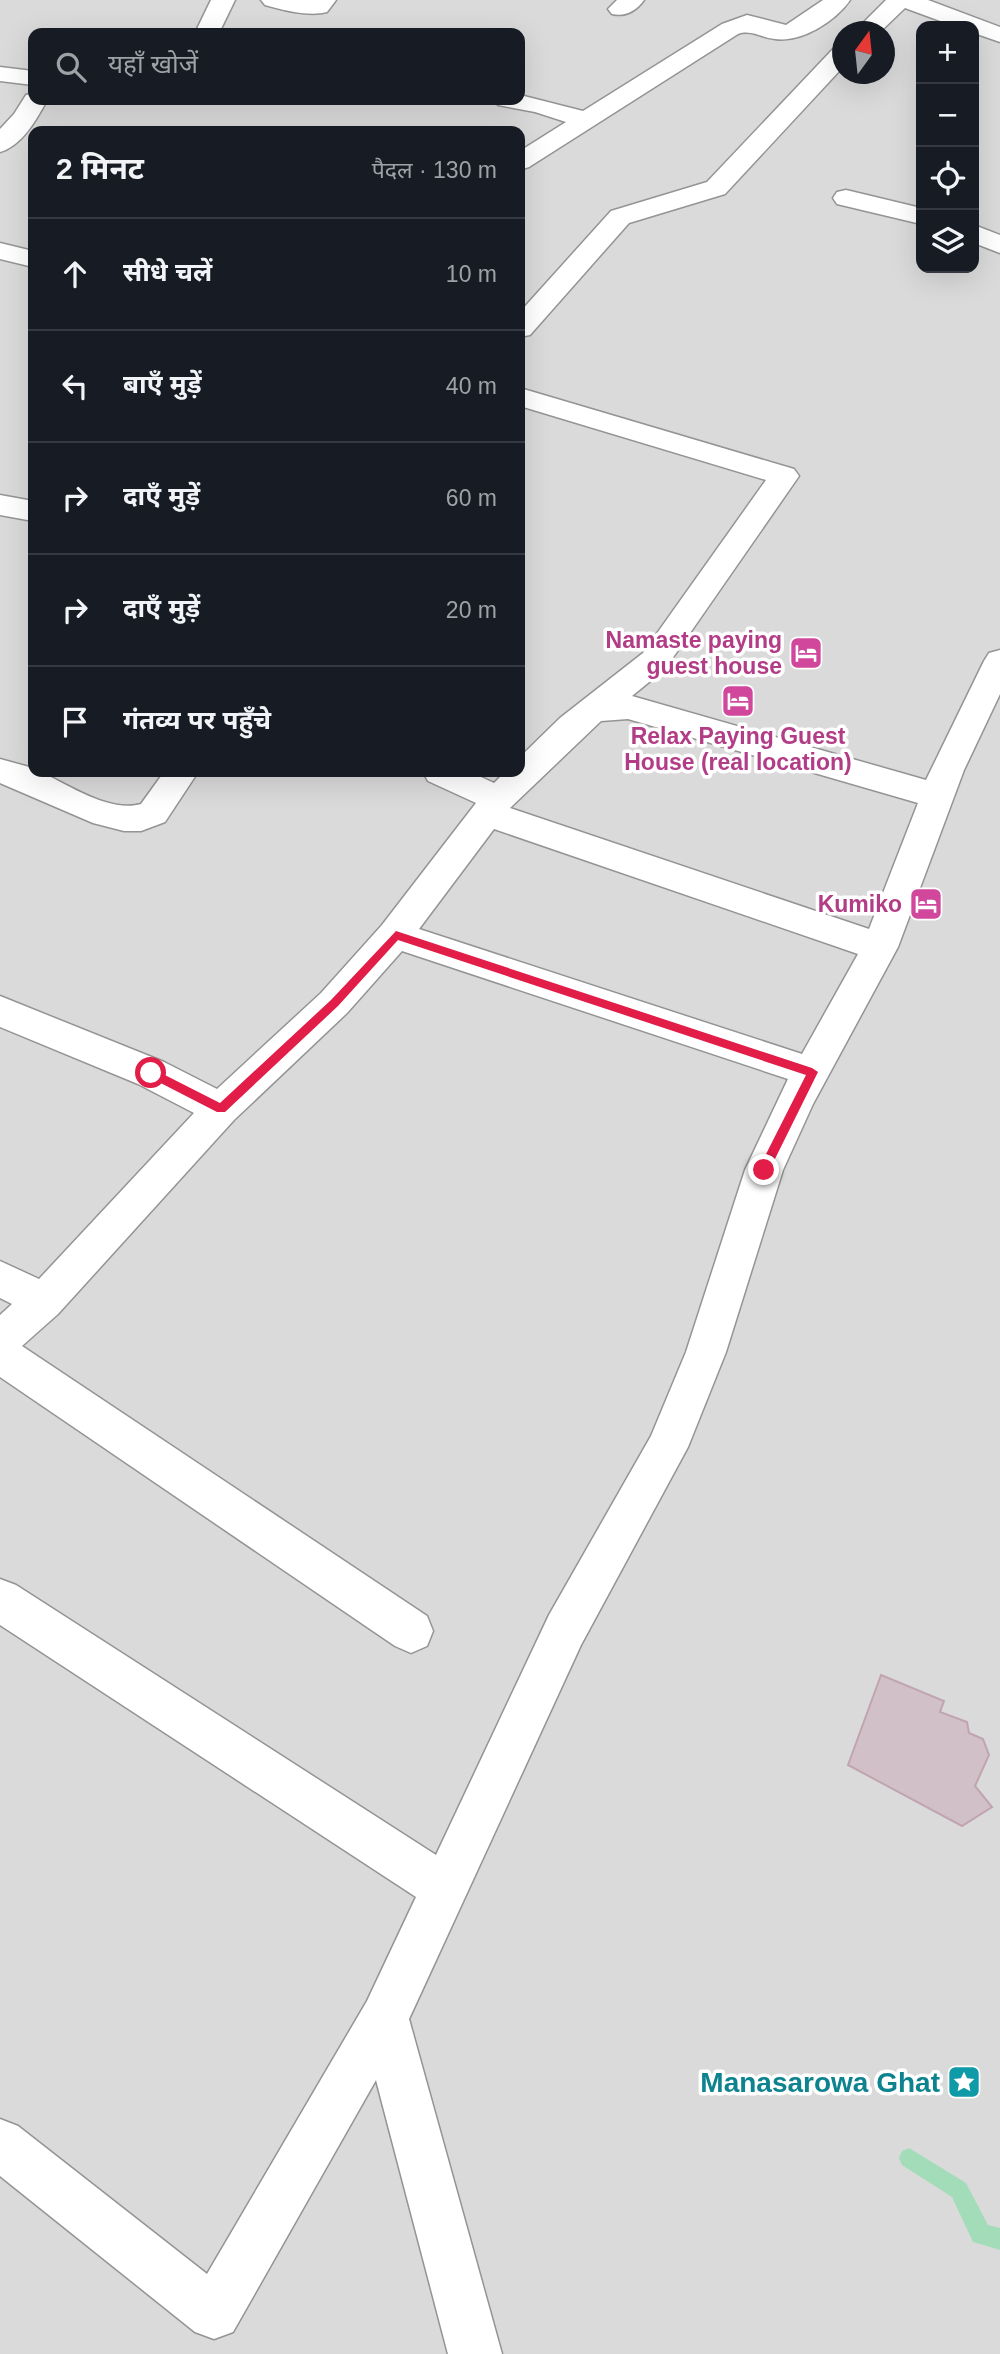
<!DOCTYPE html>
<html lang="hi">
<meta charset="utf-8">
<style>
:root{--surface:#171b24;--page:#20242c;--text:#f1f3f6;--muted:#9ea1a6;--line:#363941}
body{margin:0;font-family:Arial,"Noto Sans Devanagari",sans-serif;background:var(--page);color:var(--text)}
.controls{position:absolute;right:21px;top:21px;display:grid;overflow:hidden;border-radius:14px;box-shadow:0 7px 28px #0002}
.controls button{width:63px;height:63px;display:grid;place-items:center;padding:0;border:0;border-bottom:2px solid var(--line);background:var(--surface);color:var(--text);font:35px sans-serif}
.compass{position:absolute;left:832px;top:21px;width:63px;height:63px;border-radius:50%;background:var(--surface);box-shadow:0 7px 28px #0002;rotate:15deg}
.stop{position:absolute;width:21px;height:21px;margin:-16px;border:5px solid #e11d48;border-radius:50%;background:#fff}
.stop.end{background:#e11d48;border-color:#fff;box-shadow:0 2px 7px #0008}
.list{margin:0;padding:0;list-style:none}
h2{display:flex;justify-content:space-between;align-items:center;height:91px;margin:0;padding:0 28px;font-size:30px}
h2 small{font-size:23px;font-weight:400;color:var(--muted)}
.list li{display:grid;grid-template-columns:46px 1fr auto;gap:21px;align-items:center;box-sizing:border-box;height:112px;padding:0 28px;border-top:2px solid var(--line)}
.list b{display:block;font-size:26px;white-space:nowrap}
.list em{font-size:23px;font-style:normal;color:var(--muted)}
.icon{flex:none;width:38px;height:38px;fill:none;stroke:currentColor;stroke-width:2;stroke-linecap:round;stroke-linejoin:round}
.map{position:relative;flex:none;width:1000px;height:2354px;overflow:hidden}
.search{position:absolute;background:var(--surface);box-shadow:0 7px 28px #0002;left:28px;top:28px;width:497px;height:77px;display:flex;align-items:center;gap:18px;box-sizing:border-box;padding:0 24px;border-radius:14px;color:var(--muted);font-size:26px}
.panel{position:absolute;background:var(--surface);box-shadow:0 7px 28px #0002;left:28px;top:126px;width:497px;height:651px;border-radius:14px}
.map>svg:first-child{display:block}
.residential{fill:#dbdadb;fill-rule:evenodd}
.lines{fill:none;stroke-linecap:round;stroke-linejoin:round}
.stream{fill:#a3dcb8;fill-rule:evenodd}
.building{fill:#d1c0c7;stroke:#c0a5b0;stroke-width:2}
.street-casing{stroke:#949494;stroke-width:3}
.street{fill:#fff;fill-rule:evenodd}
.route{fill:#e11d48}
.labels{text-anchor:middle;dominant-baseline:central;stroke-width:7;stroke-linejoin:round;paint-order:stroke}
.hotel-label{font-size:23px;font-weight:bold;fill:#b23c85;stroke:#fff;text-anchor:end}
.near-culture-label{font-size:28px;font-weight:bold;fill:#0d838f;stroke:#fff;text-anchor:end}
</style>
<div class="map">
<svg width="1000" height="2354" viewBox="0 0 1000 2354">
<rect width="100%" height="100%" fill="#eee3e5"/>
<path class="residential" d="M0,0H1000V2354H0ZM921,26H974V268H921ZM842,32H884V74H842ZM33,33H520V100H33ZM33,131H520V772H33Z"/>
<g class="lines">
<polygon class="stream" points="909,2148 966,2183 988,2225 1000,2228 1000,2250 973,2242 952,2197 902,2165 899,2158 902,2151"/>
</g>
<polygon class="building" points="881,1675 944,1701 940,1712 967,1722 969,1733 983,1739 989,1755 975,1786 992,1807 962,1826 848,1765"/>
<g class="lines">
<defs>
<g id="street">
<polygon points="211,0 235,0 219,33 195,33"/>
<path d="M261,0H336L327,12C309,17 283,10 265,5Z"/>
<path d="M617,0H644C636,11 625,17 612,14L608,9Z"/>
<path d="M823,0H850C836,21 801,43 775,39C762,38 751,29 738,34L529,167L520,170V151L566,122L535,112L498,105L495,100H520V95L583,111L722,24L747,15L786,25Z"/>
<polygon points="886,0 928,0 1000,27 1000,42 974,33 974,26 954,26 905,8 880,32 854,32"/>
<polygon points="842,47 842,68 725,194 629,223 530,335 520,337 520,312 611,211 707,182 833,49"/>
<polygon points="0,67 33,71 33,85 0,81"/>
<path d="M33,93V100H47C37,119 22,146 0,152V129L14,114L26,95Z"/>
<polygon points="846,190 921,208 921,224 837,204 833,198 837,192"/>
<polygon points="974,225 1000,235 1000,253 974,243"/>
<polygon points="0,243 33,251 33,267 0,259"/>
<path d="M520,388L794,469L799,476L665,669L632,696L926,780L984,661L989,653L1000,650V694L964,770L898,947L813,1104L783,1170L726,1352L688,1447L581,1645L409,2019L502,2354H448L376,2080L233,2332L214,2339L195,2332L0,2176V2119L18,2126L207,2274L367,2001L416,1897L0,1625V1579L16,1585L436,1855L549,1615L651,1436L686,1352L745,1170L788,1079L402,951L347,1013L234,1120L58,1314L22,1346L427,1616L433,1631L427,1646L411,1653L395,1646L0,1377V1315L12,1304L0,1298V1261L39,1279L194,1113L138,1084L0,1027V996L164,1062L217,1089L321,993L382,925L476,803L428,781L423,772H470L494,783L505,772H520V757L560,718L643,653L766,480L520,406ZM628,719L918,803L869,929L510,808L601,721ZM494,829L858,954L802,1054L419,929Z"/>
<polygon points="0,495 33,501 33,521 0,515"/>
<path d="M0,759L33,768V772H41C68,785 110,813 141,804L164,772H198L165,822L141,831H124L93,823L0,783Z"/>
</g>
</defs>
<use href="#street" class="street-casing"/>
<use href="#street" class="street"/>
</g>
<polygon class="route" points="396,931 812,1068 818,1072 768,1173 764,1175 758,1170 806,1075 398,940 338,1006 225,1112 217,1112 147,1076 147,1070 155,1070 220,1103 331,1000"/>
<defs>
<symbol id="hotel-square" viewBox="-11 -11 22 22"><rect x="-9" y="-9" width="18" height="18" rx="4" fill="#d1479c" stroke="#fff"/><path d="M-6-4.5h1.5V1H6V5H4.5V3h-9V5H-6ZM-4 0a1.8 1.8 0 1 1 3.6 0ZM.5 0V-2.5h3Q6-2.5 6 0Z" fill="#fff"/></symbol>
<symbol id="sight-square" viewBox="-11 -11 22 22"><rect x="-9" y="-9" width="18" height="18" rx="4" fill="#0f9aa8" stroke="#fff"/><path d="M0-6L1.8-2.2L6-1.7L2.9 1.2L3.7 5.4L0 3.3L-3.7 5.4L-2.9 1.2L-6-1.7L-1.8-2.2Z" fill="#fff"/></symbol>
</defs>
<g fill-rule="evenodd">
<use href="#hotel-square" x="787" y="634" width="38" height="38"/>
<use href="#hotel-square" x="719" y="682" width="38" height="38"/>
<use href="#hotel-square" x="907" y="885" width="38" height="38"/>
<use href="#sight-square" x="945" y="2063" width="38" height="38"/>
</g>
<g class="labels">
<g class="hotel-label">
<text x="782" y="640">Namaste paying<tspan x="782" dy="26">guest house</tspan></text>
<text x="738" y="736" text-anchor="middle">Relax Paying Guest<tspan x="738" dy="26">House (real location)</tspan></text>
<text x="902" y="904">Kumiko</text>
</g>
<g class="near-culture-label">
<text x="940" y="2082">Manasarowa Ghat</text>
</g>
</g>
</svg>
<div class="controls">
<button>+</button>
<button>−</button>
<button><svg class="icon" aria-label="locate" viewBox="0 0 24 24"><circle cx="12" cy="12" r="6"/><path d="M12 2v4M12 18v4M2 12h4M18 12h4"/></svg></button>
<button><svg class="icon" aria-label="layers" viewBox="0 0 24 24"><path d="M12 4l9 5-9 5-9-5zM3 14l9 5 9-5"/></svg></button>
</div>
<svg class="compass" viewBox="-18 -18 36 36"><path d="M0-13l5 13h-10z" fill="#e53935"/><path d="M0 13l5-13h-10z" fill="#9ea1a6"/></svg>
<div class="stop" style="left:151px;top:1073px"></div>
<div class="stop end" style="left:764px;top:1170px"></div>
<div class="search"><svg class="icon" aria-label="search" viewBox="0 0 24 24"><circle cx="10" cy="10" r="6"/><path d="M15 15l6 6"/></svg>यहाँ खोजें</div>
<section class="panel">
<h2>2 मिनट<small>पैदल · 130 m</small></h2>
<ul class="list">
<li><svg class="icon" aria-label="ahead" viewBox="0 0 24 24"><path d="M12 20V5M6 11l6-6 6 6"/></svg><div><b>सीधे चलें</b></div><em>10 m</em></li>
<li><svg class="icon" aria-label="left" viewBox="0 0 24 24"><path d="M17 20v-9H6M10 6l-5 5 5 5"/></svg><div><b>बाएँ मुड़ें</b></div><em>40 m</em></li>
<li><svg class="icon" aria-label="right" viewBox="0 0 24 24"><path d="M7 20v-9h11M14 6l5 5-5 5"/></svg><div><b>दाएँ मुड़ें</b></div><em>60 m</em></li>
<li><svg class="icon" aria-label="right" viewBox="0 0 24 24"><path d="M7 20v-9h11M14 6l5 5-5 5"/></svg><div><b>दाएँ मुड़ें</b></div><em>20 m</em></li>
<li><svg class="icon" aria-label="arrive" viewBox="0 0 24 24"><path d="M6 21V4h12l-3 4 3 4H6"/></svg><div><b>गंतव्य पर पहुँचे</b></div></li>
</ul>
</section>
</div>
